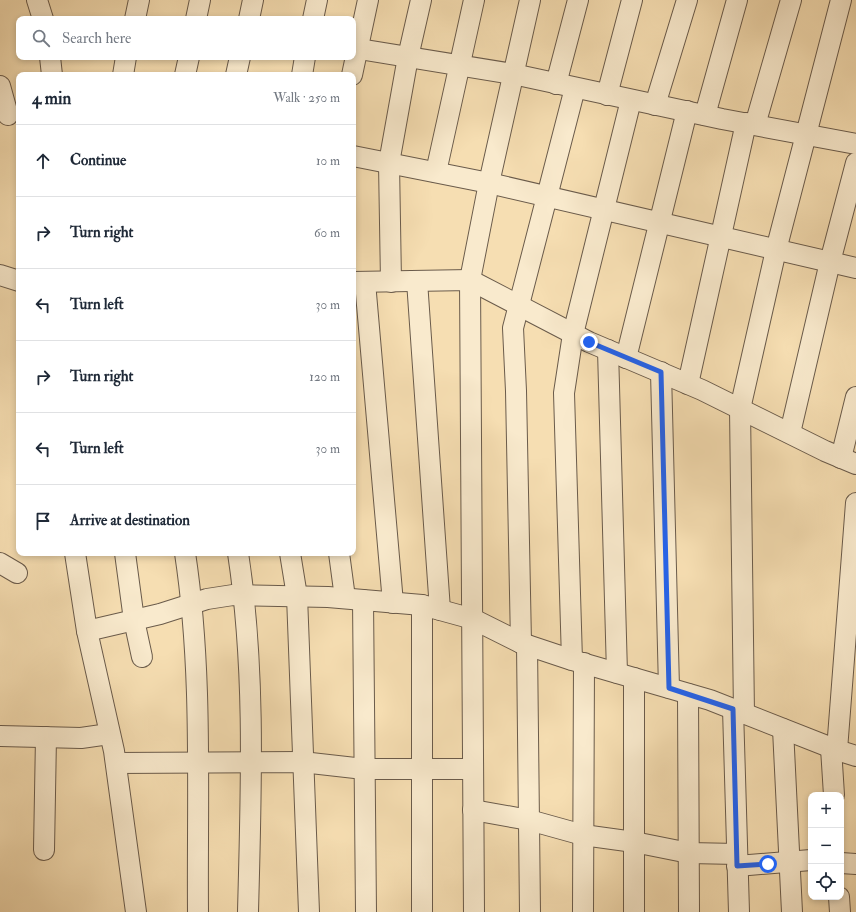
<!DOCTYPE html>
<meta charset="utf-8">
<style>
:root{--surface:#fff;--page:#f2f2f3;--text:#1f2937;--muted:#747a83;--line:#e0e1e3}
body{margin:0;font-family:"IM FELL Double Pica",serif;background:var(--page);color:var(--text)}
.controls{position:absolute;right:12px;bottom:12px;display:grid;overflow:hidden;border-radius:8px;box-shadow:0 2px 6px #0003}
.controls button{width:36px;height:36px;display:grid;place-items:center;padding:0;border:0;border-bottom:1px solid var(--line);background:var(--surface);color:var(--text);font:20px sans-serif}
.stop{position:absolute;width:12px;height:12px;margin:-9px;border:3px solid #2563eb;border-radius:50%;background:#fff}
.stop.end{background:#2563eb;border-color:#fff;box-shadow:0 1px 4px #0008}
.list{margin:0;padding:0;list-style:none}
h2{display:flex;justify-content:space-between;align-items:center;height:52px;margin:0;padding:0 16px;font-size:17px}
h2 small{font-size:13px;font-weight:400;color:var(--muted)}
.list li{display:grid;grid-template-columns:26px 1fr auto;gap:12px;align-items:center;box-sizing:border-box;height:72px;padding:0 16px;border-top:1px solid var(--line)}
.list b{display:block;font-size:15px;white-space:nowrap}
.list em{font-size:13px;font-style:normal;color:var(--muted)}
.icon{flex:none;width:22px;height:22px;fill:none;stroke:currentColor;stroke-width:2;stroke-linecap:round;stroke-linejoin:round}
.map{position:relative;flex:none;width:856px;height:912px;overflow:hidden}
.search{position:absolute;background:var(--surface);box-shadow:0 2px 6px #0003;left:16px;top:16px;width:340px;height:44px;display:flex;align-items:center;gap:10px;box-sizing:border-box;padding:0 14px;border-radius:8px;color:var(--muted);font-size:15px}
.panel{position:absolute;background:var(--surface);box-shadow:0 2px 6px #0003;left:16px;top:72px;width:340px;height:484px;border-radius:8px}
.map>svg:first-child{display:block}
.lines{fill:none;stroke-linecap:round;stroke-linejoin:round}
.street-casing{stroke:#6a5b4b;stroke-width:22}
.street{stroke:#f9eacd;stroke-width:20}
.route{stroke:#2563eb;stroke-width:5}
</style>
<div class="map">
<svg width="856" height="912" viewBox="0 0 856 912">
<rect width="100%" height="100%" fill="#f6deb2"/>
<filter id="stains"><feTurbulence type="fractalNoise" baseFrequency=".005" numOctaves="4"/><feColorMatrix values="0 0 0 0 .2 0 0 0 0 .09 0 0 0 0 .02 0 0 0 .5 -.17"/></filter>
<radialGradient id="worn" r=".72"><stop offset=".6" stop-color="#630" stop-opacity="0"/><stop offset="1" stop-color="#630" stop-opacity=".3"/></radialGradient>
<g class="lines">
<defs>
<g id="street">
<polyline points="37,0 43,19"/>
<polyline points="135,19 139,0"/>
<polyline points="196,19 200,0"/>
<polyline points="249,19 253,0"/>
<polyline points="313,19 317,0"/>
<polyline points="353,48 513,74 722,119 856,144"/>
<polyline points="50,57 52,75"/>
<polyline points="123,75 126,57"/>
<polyline points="185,75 189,57"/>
<polyline points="236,75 240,57"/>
<polyline points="302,75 305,57"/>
<polyline points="352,75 368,0"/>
<polyline points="556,84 578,0"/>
<polyline points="0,86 8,115"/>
<polyline points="607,95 632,0"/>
<polyline points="655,105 687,0"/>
<polyline points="705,115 737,0"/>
<polyline points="755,125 791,0"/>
<polyline points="353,156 489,183 856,268"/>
<polyline points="436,172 474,0"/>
<polyline points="0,275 19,281"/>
<polyline points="417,281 440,610"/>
<polyline points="353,282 470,280 589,342 702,390 825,451 856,464"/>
<polyline points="365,282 393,603"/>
<polyline points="391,282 389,163 408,57 421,0"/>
<polyline points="608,350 617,673"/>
<polyline points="626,358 687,111"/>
<polyline points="661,372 669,688"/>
<polyline points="688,384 746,123"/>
<polyline points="790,433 830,262 856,163"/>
<polyline points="841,458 856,397"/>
<polyline points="75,553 87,631 114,751 136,912"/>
<polyline points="125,553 134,620 142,657"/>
<path d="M185,553C203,671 197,793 198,912"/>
<path d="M238,553C256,671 251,793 248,912"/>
<polyline points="290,553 297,596 309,912"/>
<polyline points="339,553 345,598"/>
<polyline points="0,563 17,573"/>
<polyline points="363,600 366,912"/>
<polyline points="422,605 422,912"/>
<polyline points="87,631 160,614 207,599 233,595 328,597 422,605 473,619 521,643 572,660 710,700 837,750 856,756"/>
<polyline points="521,643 516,391 513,328 575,88"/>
<polyline points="527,645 530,912"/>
<polyline points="572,660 564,393 573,334 631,100"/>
<polyline points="688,694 689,912"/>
<polyline points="733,709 739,912"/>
<polyline points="744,714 740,409 776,250 841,0"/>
<polyline points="783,729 792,912"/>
<polyline points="0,736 81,738 109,734"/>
<polyline points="831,748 834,795"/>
<polyline points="837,750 856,503"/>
<polyline points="116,763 302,762 364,769 473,769"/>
<polyline points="473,810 529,820 583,835 634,842 689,853 737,854"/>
<polyline points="44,850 46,737"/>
<polyline points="841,863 856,864"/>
<polyline points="737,866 811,860"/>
<polyline points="839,897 840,912"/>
<polyline points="474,912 470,280 489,183 530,0"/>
<polyline points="583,912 584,663"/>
<polyline points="634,912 634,678"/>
</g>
</defs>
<use href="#street" class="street-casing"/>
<use href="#street" class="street"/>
</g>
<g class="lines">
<polyline class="route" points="589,342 661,372 669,688 733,709 737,866 768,864"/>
</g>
<rect width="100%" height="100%" filter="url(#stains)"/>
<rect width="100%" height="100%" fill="url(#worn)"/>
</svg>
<div class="controls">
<button>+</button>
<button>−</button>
<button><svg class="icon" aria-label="locate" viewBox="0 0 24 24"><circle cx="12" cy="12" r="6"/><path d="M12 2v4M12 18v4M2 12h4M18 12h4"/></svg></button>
</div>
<div class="stop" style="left:768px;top:864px"></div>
<div class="stop end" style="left:589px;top:342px"></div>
<div class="search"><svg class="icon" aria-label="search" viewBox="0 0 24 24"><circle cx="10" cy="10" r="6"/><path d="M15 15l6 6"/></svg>Search here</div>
<section class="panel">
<h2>4 min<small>Walk · 250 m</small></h2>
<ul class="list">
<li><svg class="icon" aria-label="ahead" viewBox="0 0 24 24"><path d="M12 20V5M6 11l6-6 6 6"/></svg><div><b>Continue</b></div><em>10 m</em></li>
<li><svg class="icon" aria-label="right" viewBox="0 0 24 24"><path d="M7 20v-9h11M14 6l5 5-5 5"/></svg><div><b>Turn right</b></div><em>60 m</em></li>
<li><svg class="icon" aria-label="left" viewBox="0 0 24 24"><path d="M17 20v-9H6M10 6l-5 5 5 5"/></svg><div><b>Turn left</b></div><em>30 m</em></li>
<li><svg class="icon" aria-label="right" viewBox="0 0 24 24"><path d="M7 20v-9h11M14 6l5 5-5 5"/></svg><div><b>Turn right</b></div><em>120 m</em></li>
<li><svg class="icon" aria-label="left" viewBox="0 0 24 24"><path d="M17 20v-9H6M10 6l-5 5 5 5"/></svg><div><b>Turn left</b></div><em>30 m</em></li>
<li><svg class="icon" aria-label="arrive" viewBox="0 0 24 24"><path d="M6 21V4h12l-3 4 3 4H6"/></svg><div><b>Arrive at destination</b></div></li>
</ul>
</section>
</div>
